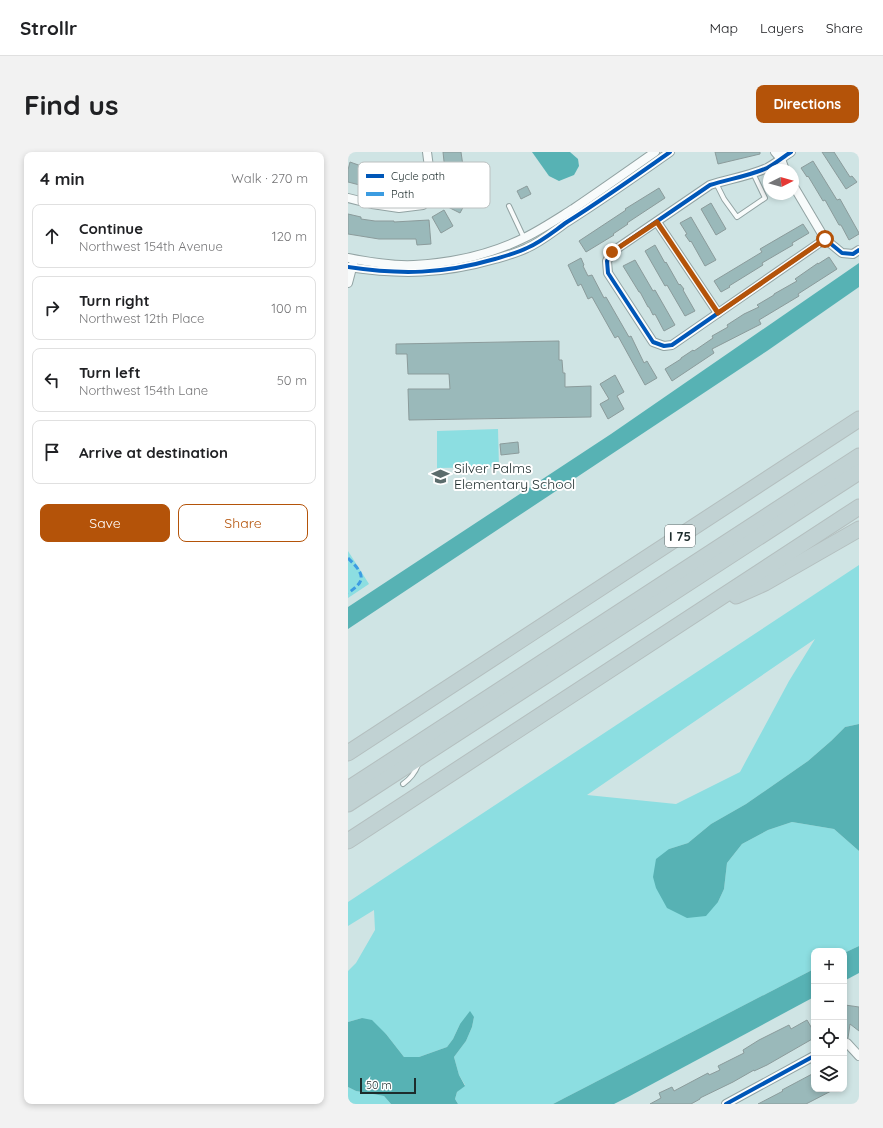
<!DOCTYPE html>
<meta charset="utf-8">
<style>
:root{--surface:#fff;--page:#f2f2f2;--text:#202124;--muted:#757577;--line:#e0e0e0;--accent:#b45309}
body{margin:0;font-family:Quicksand,sans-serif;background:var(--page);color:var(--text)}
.controls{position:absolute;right:12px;bottom:12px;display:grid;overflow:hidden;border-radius:8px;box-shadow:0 2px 6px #0003}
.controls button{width:36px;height:36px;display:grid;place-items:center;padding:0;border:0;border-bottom:1px solid var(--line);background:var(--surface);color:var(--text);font:20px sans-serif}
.compass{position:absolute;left:415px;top:12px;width:36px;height:36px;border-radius:50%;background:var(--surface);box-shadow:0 2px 6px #0003;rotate:84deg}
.scale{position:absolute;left:12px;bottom:10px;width:56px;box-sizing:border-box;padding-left:4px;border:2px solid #1d2c2c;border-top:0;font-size:11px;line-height:14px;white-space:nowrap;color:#1d2c2c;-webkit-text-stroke:3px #fff;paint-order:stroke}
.stop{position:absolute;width:12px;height:12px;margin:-9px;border:3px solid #b45309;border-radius:50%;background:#fff}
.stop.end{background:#b45309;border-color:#fff;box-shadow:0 1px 4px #0008}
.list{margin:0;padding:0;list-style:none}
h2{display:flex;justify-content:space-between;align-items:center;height:52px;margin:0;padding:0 16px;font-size:17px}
h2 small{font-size:13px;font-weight:400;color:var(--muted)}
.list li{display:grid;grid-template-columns:26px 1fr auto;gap:12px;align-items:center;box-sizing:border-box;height:64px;margin:0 8px 8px;padding:0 8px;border:1px solid var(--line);border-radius:8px}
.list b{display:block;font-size:15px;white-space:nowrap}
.list p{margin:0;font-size:13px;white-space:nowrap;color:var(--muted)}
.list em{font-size:13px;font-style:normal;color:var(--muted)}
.actions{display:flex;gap:8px;padding:12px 16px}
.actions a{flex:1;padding:9px 0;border:1px solid var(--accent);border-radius:8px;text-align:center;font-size:14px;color:var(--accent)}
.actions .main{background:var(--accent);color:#fff}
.icon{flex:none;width:22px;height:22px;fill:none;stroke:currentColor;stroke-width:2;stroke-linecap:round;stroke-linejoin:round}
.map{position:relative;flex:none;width:511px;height:952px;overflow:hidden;border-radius:8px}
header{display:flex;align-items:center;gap:24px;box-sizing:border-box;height:56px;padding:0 20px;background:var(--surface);border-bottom:1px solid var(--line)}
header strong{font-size:19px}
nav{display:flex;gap:22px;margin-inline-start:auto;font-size:14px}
.intro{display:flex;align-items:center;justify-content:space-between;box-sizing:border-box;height:96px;padding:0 24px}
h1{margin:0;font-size:28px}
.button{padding:10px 18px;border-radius:8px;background:var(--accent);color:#fff;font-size:14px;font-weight:700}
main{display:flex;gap:24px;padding:0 24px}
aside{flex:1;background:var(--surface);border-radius:8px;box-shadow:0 2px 6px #0003}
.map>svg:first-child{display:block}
.green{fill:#8cdee1;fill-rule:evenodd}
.water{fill:#57b2b4}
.building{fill:#9ab9ba;stroke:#8b9b9b}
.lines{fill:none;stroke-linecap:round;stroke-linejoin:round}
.lane-casing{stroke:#92a3a3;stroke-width:6}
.street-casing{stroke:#92a3a3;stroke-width:10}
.highway-casing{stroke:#b4bfbf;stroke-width:17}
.lane{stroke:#f8fbfb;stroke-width:4}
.street{stroke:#f8fbfb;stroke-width:8}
.highway{stroke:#c1d2d3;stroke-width:15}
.quiet{stroke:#3c9ce1;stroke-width:3;stroke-dasharray:6 3;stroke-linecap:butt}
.cycleway-casing{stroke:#fff;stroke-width:6}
.cycleway{stroke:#0057b8;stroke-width:4}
.route{stroke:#b45309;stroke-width:5}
.labels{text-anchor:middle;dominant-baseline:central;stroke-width:4;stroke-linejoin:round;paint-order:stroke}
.shield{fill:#fff;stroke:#616b6b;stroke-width:1}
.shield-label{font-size:13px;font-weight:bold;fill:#1d2c2c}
.poi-label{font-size:14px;fill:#1d2c2c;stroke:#fff;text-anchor:start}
.key{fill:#fff;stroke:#bbc0c0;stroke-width:1}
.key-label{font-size:11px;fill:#1d2c2c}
</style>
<header>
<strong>Strollr</strong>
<nav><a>Map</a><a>Layers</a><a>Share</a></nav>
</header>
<div class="intro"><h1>Find us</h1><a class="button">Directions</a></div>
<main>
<aside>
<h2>4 min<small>Walk · 270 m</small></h2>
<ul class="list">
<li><svg class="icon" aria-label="ahead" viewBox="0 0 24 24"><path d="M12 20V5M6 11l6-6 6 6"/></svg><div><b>Continue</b><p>Northwest 154th Avenue</p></div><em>120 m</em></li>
<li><svg class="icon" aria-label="right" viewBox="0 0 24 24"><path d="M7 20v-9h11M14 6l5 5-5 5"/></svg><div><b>Turn right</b><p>Northwest 12th Place</p></div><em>100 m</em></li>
<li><svg class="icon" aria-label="left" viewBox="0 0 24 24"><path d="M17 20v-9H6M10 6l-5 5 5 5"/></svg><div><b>Turn left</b><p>Northwest 154th Lane</p></div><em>50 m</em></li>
<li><svg class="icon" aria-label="arrive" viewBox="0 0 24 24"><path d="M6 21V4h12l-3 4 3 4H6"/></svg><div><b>Arrive at destination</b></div></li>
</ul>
<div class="actions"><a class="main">Save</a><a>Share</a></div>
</aside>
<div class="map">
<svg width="511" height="952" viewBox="0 0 511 952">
<rect width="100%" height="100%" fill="#cfe4e4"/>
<g class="green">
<polygon points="150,277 151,315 89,316 89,279"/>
<polygon points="0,399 21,432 0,446"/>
<path d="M511,413V572L497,575L483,589L460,609L398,652L363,672L340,691L321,697L370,750L376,737L379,711L394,692L420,678L444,670L486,677L511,699V794L496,801V799H466V817L205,952H110L107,947L109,940L117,933L111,923L106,905L118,889L124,875L126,865L112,872L105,887L99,895L71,905H56L38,882L14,866L0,870V819L8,811L27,778L26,758L0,774V750ZM467,487L441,529L392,620L328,652L239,643Z"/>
<polygon points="0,935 8,939 36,944 43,952 0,952"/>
</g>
<g class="water">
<polygon points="184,0 222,0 230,7 231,14 226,23 211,29 201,24"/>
<polygon points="511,111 511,135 419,199 0,477 0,455 263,282"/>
<polygon points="511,572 511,699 486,677 444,670 420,678 394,692 379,711 376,737 370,750 358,764 339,766 319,756 308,736 305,725 308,707 321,697 340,691 363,672 398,652 460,609 483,589 497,575"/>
<polygon points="511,794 511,821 496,829 496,801"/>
<polygon points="466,817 466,845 280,945 266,952 205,952"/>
<polygon points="122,859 126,865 124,875 118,889 106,905 111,923 117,934 109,940 107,947 110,952 43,952 36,944 8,939 0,935 0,870 14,866 24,868 38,882 56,905 71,905 99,895 105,887 112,872"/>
</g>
<g class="building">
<polygon points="95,0 113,0 116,21 117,21 118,35 99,37 98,19 97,19"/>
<polygon points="367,0 412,0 412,2 370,12"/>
<polygon points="474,0 486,0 502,25 504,24 509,30 498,37"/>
<polygon points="465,9 489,48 492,47 511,81 511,82 501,88 493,73 491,73 477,48 475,49 460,24 459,25 453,16"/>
<polygon points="2,10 16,15 15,16 38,21 39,15 53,16 52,21 71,22 70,40 31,38 0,30 0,18"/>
<polygon points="179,34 183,42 173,47 169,39"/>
<polygon points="311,36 317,46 279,71 280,72 265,82 266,83 238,100 231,89 278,58 277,57"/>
<polygon points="103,40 119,48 112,61 96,53"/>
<polygon points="363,51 378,77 368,83 353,57"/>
<polygon points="96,58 105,74 93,81 84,65"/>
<polygon points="0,62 13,65 13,67 27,69 46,69 46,70 81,68 83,92 69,93 68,87 31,87 0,82"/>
<polygon points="343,65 368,108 357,114 343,89 342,90 337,83 339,82 332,71"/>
<polygon points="455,72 461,81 444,91 445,93 438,97 414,111 415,113 381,134 382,135 373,140 366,129 414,100 412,97"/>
<polygon points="307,93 317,111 318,110 331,133 332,132 336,137 335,138 347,159 337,164 319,133 317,134 297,99"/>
<polygon points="481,105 489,117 450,142 451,144 411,168 413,172 364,197 366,201 324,229 317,217 333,207 333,206 345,198 346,199 365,186 364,184 380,175 379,173 396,162 411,155 409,153 426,143 426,142 449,129 447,127 470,111 470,112"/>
<polygon points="233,106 236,113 235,114 240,124 244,123 256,146 258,145 281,185 283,184 296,211 299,209 309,226 297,233 270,184 267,186 244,145 240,147 233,132 230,134 220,113"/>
<polygon points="287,108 305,139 307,138 327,173 316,179 307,162 305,163 301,155 300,155 292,140 291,140 275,114"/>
<polygon points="211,189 211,208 214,208 215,221 217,221 217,235 243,234 243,265 61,268 60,237 102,237 101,222 60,222 59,202 48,202 48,192"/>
<polygon points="267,223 276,240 269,244 276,257 260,267 252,252 261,247 252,232"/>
<polygon points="170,290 171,301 153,303 152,292"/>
<polygon points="497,853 511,855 511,879 502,872 500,886 496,886 496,860"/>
<polygon points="459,868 466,880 466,886 419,913 406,919 406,918 385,930 352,946 352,947 343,952 302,952 313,946 311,941 324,935 326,939 360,921 361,923 372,918 370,914 396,901 395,898 411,888 441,873 443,877"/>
<polygon points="466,921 466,937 487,937 458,952 410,952 435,939 434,938"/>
</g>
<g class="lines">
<defs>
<g id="lane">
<polyline points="368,31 376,47 389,65 417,46 405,21"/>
<polyline points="161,54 176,86"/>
<path d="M55,632C62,627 67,621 70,613"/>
</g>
<g id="street">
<polyline points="427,0 433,7 432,0"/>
<path d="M443,0C435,5 427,12 419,16C401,24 381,27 362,33L264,100L259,109L260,121L305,190L316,194L324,193L477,87L494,101L505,102L511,98"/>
<polyline points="433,7 437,18"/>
<polyline points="445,33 477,87"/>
<polyline points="0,46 24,52 51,56 75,53 81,47 84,38 79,0"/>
<polyline points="309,70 370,161"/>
<path d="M0,106C20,110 46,114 66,113C104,111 144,102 178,85C194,77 209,67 225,57C253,38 280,19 307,0"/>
<path d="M0,115C53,123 95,122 147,107C157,104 169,101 179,96C193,90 206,79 219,70C254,48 288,24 322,0"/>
<polyline points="0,131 5,112"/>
<polyline points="496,892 499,891 511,904"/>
<polyline points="378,952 466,904"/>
</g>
<g id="highway">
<polyline points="388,444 417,431 511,377"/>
<polyline points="0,601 511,267"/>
<polyline points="0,637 511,304"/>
<polyline points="0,652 511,320"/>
<polyline points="0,689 511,355"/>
</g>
</defs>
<use href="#lane" class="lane-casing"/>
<use href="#street" class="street-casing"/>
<use href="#highway" class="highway-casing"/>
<use href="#lane" class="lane"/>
<use href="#street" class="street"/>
<use href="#highway" class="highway"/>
<path class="quiet" d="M0,406C15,421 20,428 0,441"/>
<defs>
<g id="cycleway">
<path d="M443,0C435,5 427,12 419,16C401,24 381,27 362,33L264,100L259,109L260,121L305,190L316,194L324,193L477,87L494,101L505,102L511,98"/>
<path d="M0,115C53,123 95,122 147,107C157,104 169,101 179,96C193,90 206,79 219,70C254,48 288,24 322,0"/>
<polyline points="378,952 466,904"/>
</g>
</defs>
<use href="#cycleway" class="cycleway-casing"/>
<use href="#cycleway" class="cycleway"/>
</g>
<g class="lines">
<polyline class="route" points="264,100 309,70 370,161 477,87"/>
</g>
<defs>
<symbol id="school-bare" viewBox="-9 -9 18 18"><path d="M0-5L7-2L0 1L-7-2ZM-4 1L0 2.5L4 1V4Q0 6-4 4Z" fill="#5b6c6c" stroke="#fff" stroke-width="2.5" paint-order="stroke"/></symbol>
</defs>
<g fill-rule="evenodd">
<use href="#school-bare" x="80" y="312" width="25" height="25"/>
</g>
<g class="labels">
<rect class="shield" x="317" y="373" width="30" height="22" rx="3"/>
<g class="shield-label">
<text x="332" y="384">I 75</text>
</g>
<g class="poi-label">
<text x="106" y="316">Silver Palms<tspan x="106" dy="16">Elementary School</tspan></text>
</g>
</g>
<rect x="10" y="10" width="132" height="46" rx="6" class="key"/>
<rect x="18" y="22" width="18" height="4" fill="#0057b8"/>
<rect x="18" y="40" width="18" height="4" fill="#3c9ce1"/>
<g class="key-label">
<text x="43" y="28">Cycle path</text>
<text x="43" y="46">Path</text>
</g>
</svg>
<div class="controls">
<button>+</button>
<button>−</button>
<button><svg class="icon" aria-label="locate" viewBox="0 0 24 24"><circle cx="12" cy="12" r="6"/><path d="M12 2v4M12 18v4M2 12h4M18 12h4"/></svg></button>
<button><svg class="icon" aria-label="layers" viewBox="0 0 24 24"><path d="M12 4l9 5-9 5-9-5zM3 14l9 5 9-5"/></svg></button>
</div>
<svg class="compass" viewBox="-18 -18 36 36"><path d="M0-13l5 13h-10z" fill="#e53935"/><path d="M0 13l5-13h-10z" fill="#757577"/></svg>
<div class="scale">50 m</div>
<div class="stop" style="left:477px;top:87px"></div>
<div class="stop end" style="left:264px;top:100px"></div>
</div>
</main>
